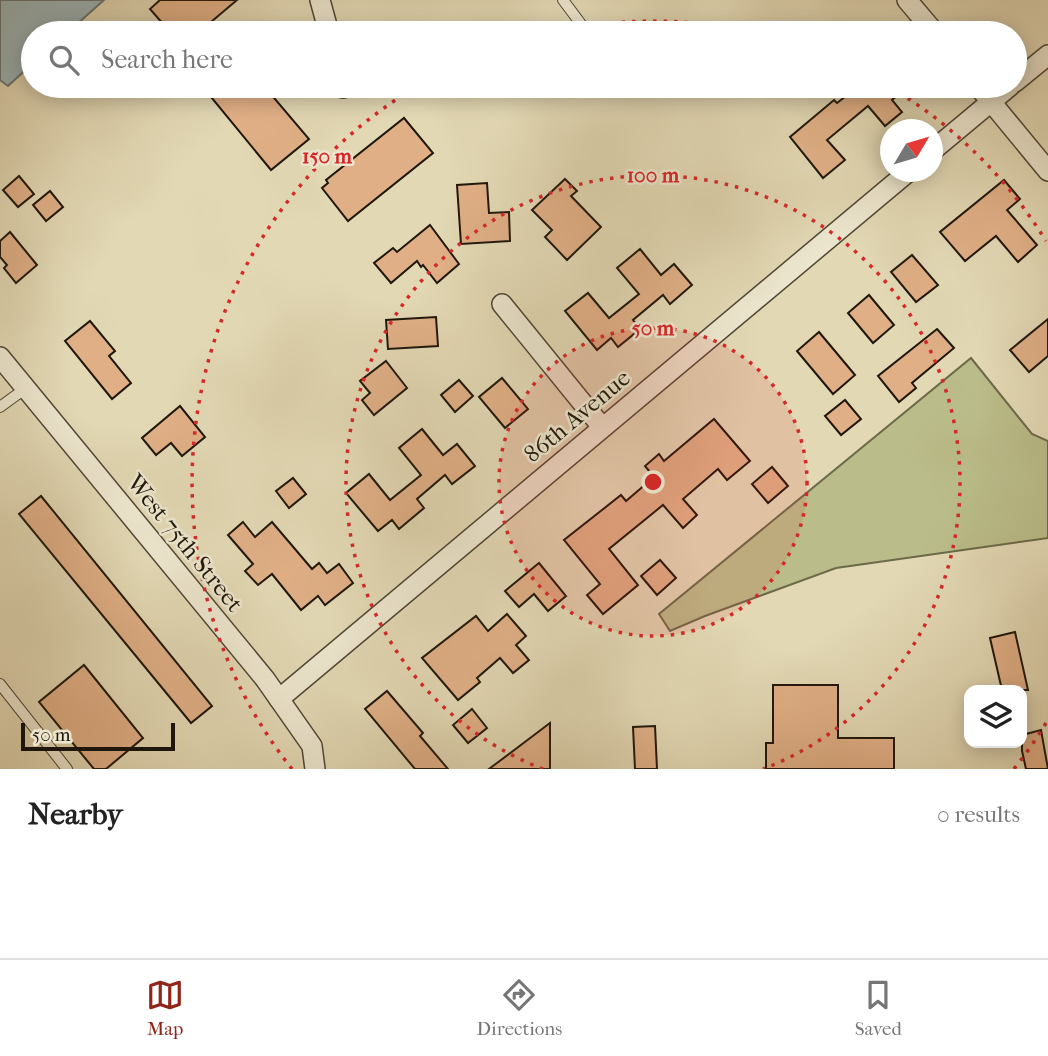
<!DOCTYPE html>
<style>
:root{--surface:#fff;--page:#f6f6f6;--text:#222;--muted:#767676;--line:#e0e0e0;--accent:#8f2418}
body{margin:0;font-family:"IM FELL French Canon",serif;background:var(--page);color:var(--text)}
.controls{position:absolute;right:21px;bottom:21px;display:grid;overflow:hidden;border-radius:14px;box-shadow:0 4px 18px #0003}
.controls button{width:63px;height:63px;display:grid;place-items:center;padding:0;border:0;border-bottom:2px solid var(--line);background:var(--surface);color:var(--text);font:35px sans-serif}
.compass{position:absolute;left:880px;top:119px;width:63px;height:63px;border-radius:50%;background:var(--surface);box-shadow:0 4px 18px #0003;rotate:52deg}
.scale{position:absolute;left:21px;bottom:18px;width:154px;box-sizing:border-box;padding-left:7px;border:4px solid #1f170c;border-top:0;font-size:19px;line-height:24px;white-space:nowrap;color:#1f170c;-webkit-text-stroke:5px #ece6ce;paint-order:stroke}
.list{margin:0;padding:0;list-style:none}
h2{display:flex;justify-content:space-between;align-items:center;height:91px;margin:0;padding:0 28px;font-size:30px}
h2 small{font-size:23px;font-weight:400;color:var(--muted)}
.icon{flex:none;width:38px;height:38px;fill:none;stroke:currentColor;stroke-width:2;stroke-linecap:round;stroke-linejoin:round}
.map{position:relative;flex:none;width:1048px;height:769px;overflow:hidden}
.search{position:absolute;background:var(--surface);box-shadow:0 4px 18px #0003;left:21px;right:21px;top:21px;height:77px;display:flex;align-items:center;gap:18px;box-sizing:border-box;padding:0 24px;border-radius:38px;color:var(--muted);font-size:26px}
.sheet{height:189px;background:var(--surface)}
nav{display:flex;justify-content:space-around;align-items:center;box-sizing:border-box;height:98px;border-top:2px solid var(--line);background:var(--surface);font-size:19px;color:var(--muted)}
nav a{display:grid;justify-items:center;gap:4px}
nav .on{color:var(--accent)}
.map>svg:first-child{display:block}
.green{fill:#babc89;stroke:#6c6a4a;stroke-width:2}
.water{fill:#9bb6b9;stroke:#697674;stroke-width:2}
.building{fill:#e0af86;stroke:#1f170c;stroke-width:2}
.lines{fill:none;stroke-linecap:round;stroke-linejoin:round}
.lane-casing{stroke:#504736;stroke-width:12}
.street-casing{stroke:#504736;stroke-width:22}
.lane{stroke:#ece6ce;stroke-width:10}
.street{stroke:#ece6ce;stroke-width:19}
.ring{fill:none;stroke:#d62828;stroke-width:3.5;stroke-dasharray:3.5 7}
.labels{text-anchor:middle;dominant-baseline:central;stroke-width:5;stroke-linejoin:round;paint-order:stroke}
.street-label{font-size:24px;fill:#1f170c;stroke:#ece6ce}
.centre{fill:#d62828;stroke:#ece6ce;stroke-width:3.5}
.ring-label{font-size:21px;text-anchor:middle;font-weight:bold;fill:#d62828;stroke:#ece6ce;stroke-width:5;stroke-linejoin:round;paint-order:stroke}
</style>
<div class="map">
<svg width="1048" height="769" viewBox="0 0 1048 769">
<rect width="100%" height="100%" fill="#e2d8b4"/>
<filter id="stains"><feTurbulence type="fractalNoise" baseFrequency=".00286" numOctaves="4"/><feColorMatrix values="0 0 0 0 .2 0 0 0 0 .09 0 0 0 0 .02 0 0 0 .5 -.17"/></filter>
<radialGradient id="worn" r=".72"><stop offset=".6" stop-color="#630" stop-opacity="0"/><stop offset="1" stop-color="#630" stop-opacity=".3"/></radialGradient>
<polygon class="green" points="971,358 1032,434 1048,441 1048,538 836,568 705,616 670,631 659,614"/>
<polygon class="water" points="0,0 104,0 67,33 33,33 33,63 8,86 0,80"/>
<g class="building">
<polygon points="160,0 237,0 198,33 171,33 150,9"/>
<polygon points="202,86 264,86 309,139 271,170"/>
<polygon points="859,86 909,86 892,100 902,112 885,126 868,106 827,140 845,160 823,178 790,137 834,100 837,103"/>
<polygon points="404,118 433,153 348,221 322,188 328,183 326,180"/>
<polygon points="19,176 34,194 18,207 3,190"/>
<polygon points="565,179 577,191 571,196 601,227 567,260 545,237 552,230 532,210"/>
<polygon points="1004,180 1020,199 1007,210 1037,245 1018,262 996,236 965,261 940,232"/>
<polygon points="487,183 489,213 509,212 510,241 461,244 457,185"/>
<polygon points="50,191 63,207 46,221 33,205"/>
<polygon points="430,225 459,264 437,283 423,265 421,267 417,261 391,283 374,263 393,248 397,252"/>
<polygon points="10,232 37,265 16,283 4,268 7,265 0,257 0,241"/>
<polygon points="640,249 661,275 674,264 692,285 670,304 663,295 633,320 640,329 618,347 611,338 597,350 565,311 588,293 609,318 639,294 617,268"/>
<polygon points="912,255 938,285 916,302 891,272"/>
<polygon points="869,295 894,325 873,343 848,313"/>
<polygon points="436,317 438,346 388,349 386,320"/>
<polygon points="1048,319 1048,356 1029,372 1010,350"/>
<polygon points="90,321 115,351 109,356 131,383 112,399 65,341"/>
<polygon points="937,329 954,348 912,383 916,388 899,402 878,376"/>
<polygon points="819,332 855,375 833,394 797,351"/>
<polygon points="386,361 407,388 374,415 362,400 370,393 360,381"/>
<polygon points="502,378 528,409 505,428 479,397"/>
<polygon points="459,380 473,396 455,412 441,395"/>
<polygon points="845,400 861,419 841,435 825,416"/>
<polygon points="180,406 205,437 182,456 171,443 156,455 142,438"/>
<polygon points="714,419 750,461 727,480 718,469 683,499 697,515 683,528 663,505 609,549 638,585 603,614 587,595 600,584 564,540 621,495 626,501 654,477 645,466 659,454 664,461"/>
<polygon points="422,429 443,455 457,444 475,466 452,484 445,475 417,499 424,508 399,529 392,520 378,531 346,493 369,474 390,500 421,475 399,448"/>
<polygon points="772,467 788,486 768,503 752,484"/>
<polygon points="293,478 306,494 289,508 276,491"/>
<polygon points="41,496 212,706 191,723 19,514"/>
<polygon points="243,522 255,537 272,522 312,569 319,563 327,573 339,564 353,583 325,605 318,596 301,610 272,574 258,585 245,571 253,564 228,535"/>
<polygon points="660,560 676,578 657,595 641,576"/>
<polygon points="539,563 566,596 548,611 534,594 519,607 505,591"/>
<polygon points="507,614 526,636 516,645 529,660 513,673 500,658 477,678 480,682 458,700 422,658 476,616 488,631"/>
<polygon points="1015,632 1028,690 1002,690 990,638"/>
<polygon points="84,665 143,738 106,769 94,769 39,702"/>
<polygon points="773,685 838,685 838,738 894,738 894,769 766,769 766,743 773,743"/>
<polygon points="387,691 423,733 420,736 448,769 415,769 365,709"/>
<polygon points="472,709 487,728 468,743 453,725"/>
<polygon points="550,723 550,769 489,769"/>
<polygon points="655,726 657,769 635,769 633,727"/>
<polygon points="1041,730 1048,769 1026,769 1022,751 1022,735"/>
</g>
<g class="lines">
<defs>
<g id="lane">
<polyline points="563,0 581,24"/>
<polyline points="0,407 26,388"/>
<polyline points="0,684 67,769"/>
</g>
<g id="street">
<polyline points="320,0 329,33"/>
<polyline points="907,0 935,33"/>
<polyline points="1015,82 1048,55"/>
<polyline points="343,86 343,88"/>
<polyline points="978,86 1048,171"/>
<polyline points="932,151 1010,86"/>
<polyline points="502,304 602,427"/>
<polyline points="0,357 265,679 312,746 315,769"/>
<polyline points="279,699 908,172"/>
</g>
</defs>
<use href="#lane" class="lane-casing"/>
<use href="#street" class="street-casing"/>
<use href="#lane" class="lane"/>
<use href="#street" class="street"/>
</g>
<circle cx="653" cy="482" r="154" fill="#d62828" fill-opacity=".12"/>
<g class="ring">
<circle cx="653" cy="482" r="154"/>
<path d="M543 769A307 307 0 1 1 763 769"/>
<path d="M1046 723A461 461 0 0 1 1014 769M292 769A461 461 0 0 1 416 87M549 33A461 461 0 0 1 757 33M890 87A461 461 0 0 1 1046 241"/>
</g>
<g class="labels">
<g class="street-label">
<text transform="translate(577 416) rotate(-40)">86th Avenue</text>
<text transform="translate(185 543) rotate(51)">West 75th Street</text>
</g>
</g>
<circle cx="653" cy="482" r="10" class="centre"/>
<g class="ring-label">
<text x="327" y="163">150 m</text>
<text x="653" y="182">100 m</text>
<text x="653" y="335">50 m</text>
</g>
<rect width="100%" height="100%" filter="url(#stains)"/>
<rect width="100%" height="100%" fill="url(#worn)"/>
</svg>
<div class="controls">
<button><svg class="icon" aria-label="layers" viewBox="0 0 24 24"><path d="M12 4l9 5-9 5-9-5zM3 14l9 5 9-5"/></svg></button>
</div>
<svg class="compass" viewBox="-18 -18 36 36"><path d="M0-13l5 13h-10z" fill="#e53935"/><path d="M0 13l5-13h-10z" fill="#767676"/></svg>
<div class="scale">50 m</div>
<div class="search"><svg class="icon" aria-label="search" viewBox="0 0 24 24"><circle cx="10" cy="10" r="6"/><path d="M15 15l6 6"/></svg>Search here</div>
</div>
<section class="sheet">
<h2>Nearby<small>0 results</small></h2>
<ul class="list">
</ul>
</section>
<nav>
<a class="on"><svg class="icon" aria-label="map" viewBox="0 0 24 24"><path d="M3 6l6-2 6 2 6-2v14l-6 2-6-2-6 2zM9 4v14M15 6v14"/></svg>Map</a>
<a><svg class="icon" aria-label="directions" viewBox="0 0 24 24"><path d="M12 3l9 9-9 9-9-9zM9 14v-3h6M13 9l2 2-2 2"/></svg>Directions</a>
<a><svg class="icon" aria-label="saved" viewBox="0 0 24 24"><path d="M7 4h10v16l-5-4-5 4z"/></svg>Saved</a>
</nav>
